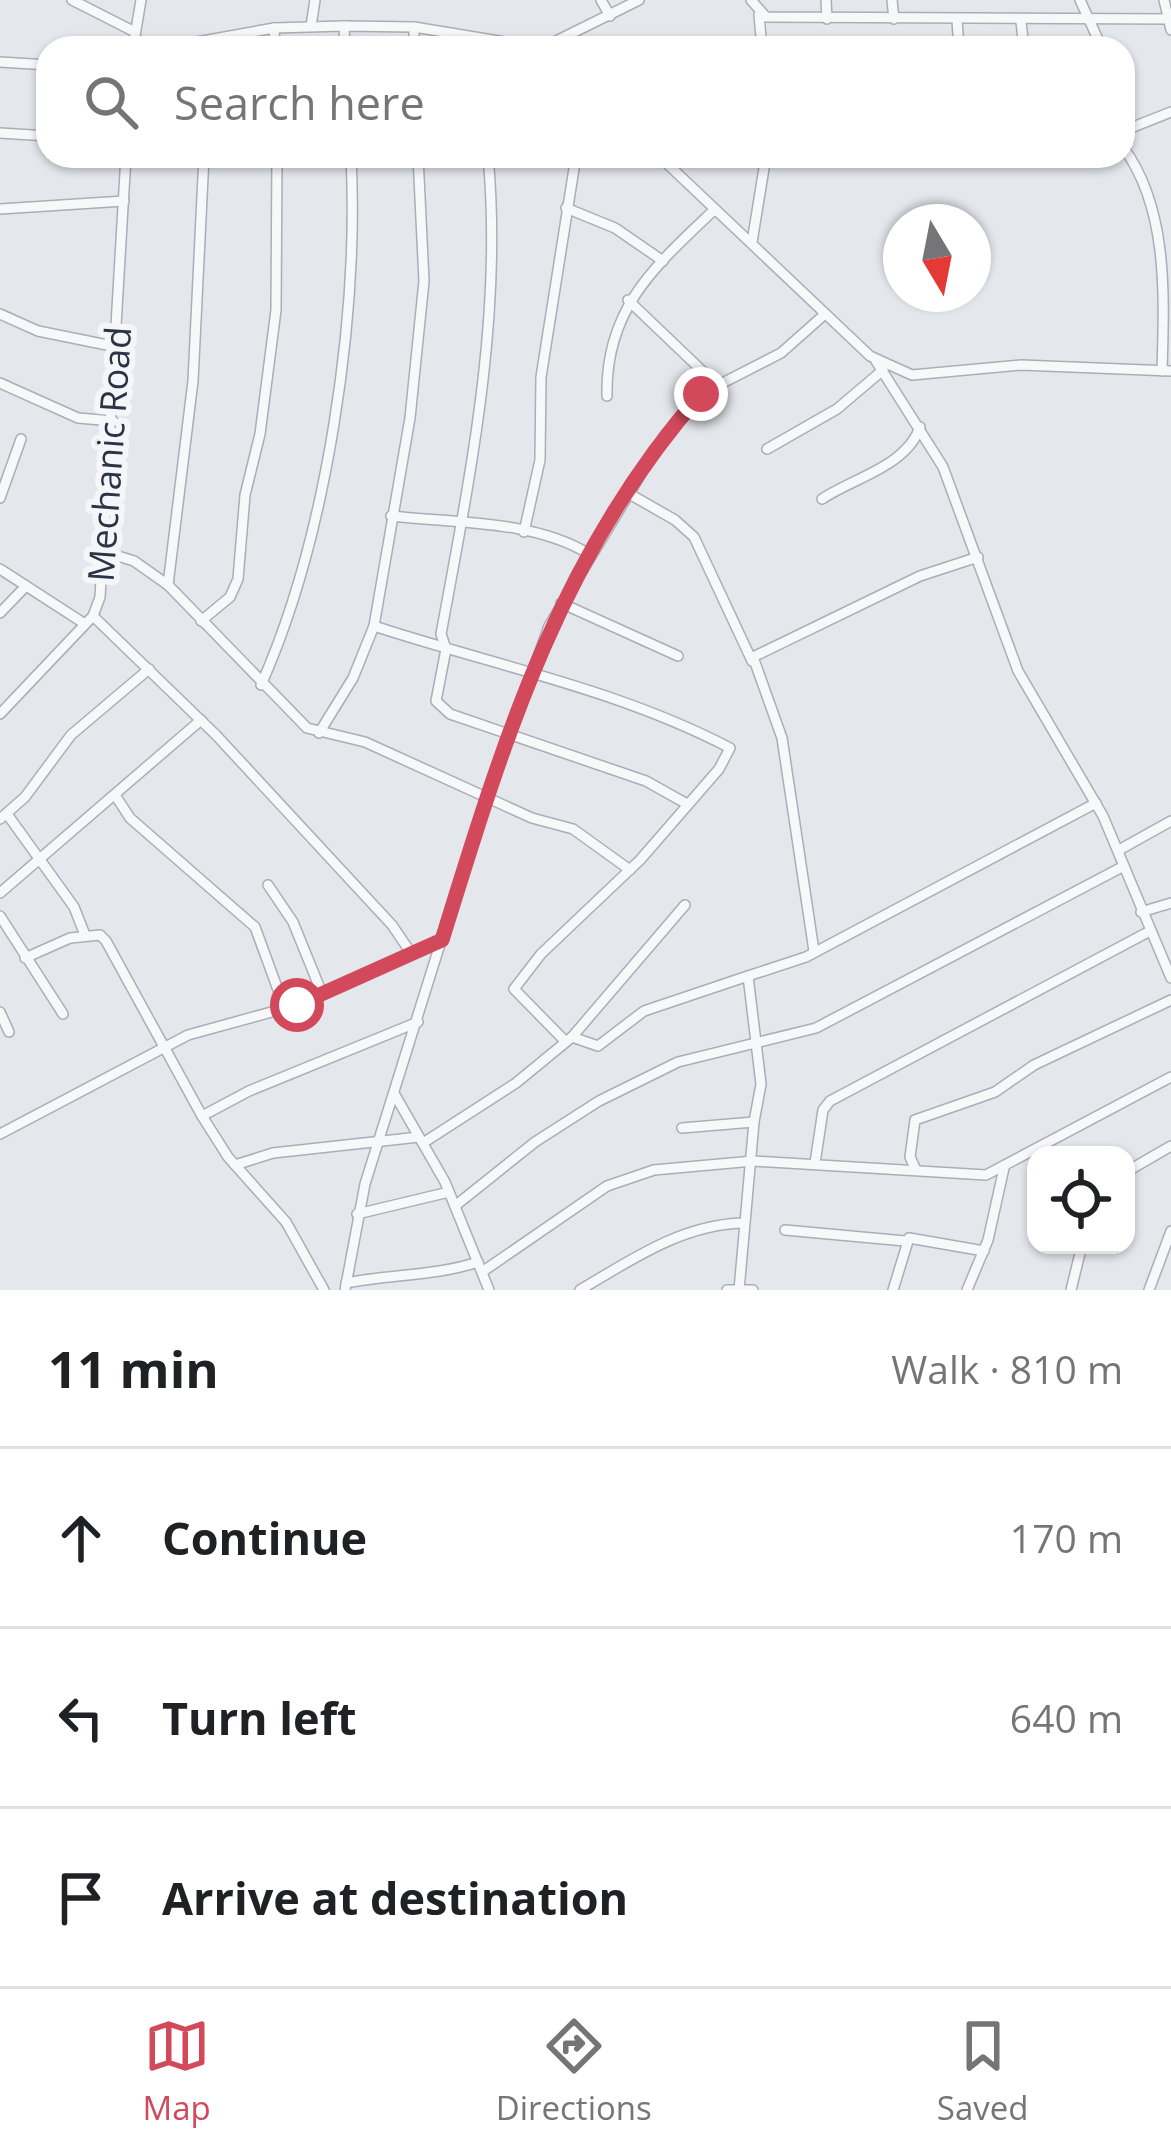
<!DOCTYPE html>
<meta charset="utf-8">
<style>
:root{--surface:#fff;--page:#f2f2f2;--text:#202124;--muted:#757577;--line:#e0e0e0;--accent:#d1495b}
body{margin:0;font-family:"Open Sans",sans-serif;background:var(--page);color:var(--text)}
.controls{position:absolute;right:36px;bottom:36px;display:grid;overflow:hidden;border-radius:24px;box-shadow:0 3px 9px #0004}
.controls button{width:108px;height:108px;display:grid;place-items:center;padding:0;border:0;border-bottom:3px solid var(--line);background:var(--surface);color:var(--text);font:60px sans-serif}
.compass{position:absolute;left:883px;top:204px;width:108px;height:108px;border-radius:50%;background:var(--surface);box-shadow:0 3px 9px #0004;rotate:170deg}
.stop{position:absolute;width:36px;height:36px;margin:-27px;border:9px solid #d1495b;border-radius:50%;background:#fff}
.stop.end{background:#d1495b;border-color:#fff;box-shadow:0 3px 12px #0008}
.list{margin:0;padding:0;list-style:none}
h2{display:flex;justify-content:space-between;align-items:center;height:156px;margin:0;padding:0 48px;font-size:51px}
h2 small{font-size:39px;font-weight:400;color:var(--muted)}
.list li{display:grid;grid-template-columns:78px 1fr auto;gap:36px;align-items:center;box-sizing:border-box;height:180px;padding:0 48px;border-top:3px solid var(--line)}
.list b{display:block;font-size:45px;white-space:nowrap}
.list em{font-size:39px;font-style:normal;color:var(--muted)}
.icon{flex:none;width:66px;height:66px;fill:none;stroke:currentColor;stroke-width:2;stroke-linecap:round;stroke-linejoin:round}
.map{position:relative;flex:none;width:1171px;height:1290px;overflow:hidden}
.search{position:absolute;background:var(--surface);box-shadow:0 3px 9px #0004;left:36px;right:36px;top:36px;height:132px;display:flex;align-items:center;gap:30px;box-sizing:border-box;padding:0 42px;border-radius:36px;color:var(--muted);font-size:45px}
.sheet{height:696px;background:var(--surface)}
nav{display:flex;justify-content:space-around;align-items:center;box-sizing:border-box;height:168px;border-top:3px solid var(--line);background:var(--surface);font-size:33px;color:var(--muted)}
nav a{display:grid;justify-items:center;gap:6px}
nav .on{color:var(--accent)}
.map>svg:first-child{display:block}
.lines{fill:none;stroke-linecap:round;stroke-linejoin:round}
.minor-casing{stroke:#a9aeb7;stroke-width:12}
.minor{stroke:#f7f8fa;stroke-width:9}
.route{stroke:#d1495b;stroke-width:15}
.labels{text-anchor:middle;dominant-baseline:central;stroke-width:12;stroke-linejoin:round;paint-order:stroke}
.street-label{font-size:36px;fill:#2b3445;stroke:#f4f6f9}
</style>
<div class="map">
<svg width="1171" height="1290" viewBox="0 0 1171 1290">
<rect width="100%" height="100%" fill="#e4e7ec"/>
<g class="lines">
<defs>
<g id="minor">
<polyline points="72,0 135,32"/>
<polyline points="601,0 610,16"/>
<polyline points="751,0 766,17 1171,19"/>
<polyline points="826,0 827,19"/>
<polyline points="892,0 894,19"/>
<polyline points="1080,0 1102,48"/>
<polyline points="1164,0 1171,30"/>
<polyline points="759,15 762,48"/>
<polyline points="957,20 959,48"/>
<polyline points="1021,22 1024,48"/>
<polyline points="311,26 315,0"/>
<polyline points="344,26 345,48"/>
<polyline points="274,28 275,48"/>
<polyline points="133,48 141,0"/>
<polyline points="163,48 274,28 344,26 414,27 542,48 639,0"/>
<polyline points="414,48 414,27"/>
<polyline points="0,62 48,65"/>
<polyline points="1123,131 1171,112"/>
<polyline points="0,133 48,136"/>
<path d="M1123,147C1169,209 1164,298 1162,371"/>
<path d="M488,156C503,317 470,476 441,634L446,649L436,701L450,714L646,781L687,804"/>
<polyline points="659,156 870,356 912,375 1021,365 1171,371"/>
<polyline points="566,208 615,228 663,261"/>
<polyline points="0,209 124,201"/>
<polyline points="752,242 766,156"/>
<polyline points="628,300 717,385"/>
<polyline points="0,314 38,331 117,347"/>
<polyline points="876,361 943,467 1018,671 1103,816 1171,978"/>
<polyline points="0,383 78,418 113,421"/>
<path d="M607,396C605,309 655,266 713,211"/>
<polyline points="767,449 837,409 883,370"/>
<polyline points="626,492 675,520 694,537 752,661"/>
<polyline points="0,498 21,439"/>
<path d="M822,499C853,478 907,466 920,427"/>
<path d="M391,516C454,523 534,520 589,554"/>
<polyline points="524,532 540,460 541,377 576,156"/>
<polyline points="105,552 134,561 168,585 307,728 365,742 532,818 573,829 630,870"/>
<polyline points="0,569 85,624"/>
<polyline points="168,585 193,381 204,156"/>
<polyline points="561,603 678,656"/>
<polyline points="0,613 26,586"/>
<polyline points="93,616 216,735 392,925 411,953"/>
<polyline points="201,621 230,597 238,579 245,495 260,434 276,310 277,156"/>
<path d="M374,626C493,665 617,689 730,748L719,769L640,860L541,954L514,989L565,1041"/>
<path d="M261,685C327,537 359,317 351,156"/>
<polyline points="0,714 93,616 100,597 126,156"/>
<polyline points="319,733 353,678 374,626 410,418 424,281 418,156"/>
<polyline points="115,795 130,818 255,927 285,1009"/>
<polyline points="7,814 74,907 85,935"/>
<polyline points="0,819 25,797 71,735 149,669"/>
<polyline points="1119,850 1171,821"/>
<polyline points="268,885 293,922 321,991"/>
<polyline points="0,893 201,720"/>
<polyline points="1141,912 1171,903"/>
<polyline points="0,916 63,1014"/>
<polyline points="814,951 782,738 753,657 920,576 978,557"/>
<polyline points="25,958 70,938 100,935 106,941 202,1116 228,1157 286,1222 324,1290"/>
<polyline points="748,976 806,957 1096,803"/>
<polyline points="0,1012 9,1032"/>
<polyline points="572,1037 685,905"/>
<polyline points="395,1095 445,1182 489,1290"/>
<polyline points="202,1116 249,1091 418,1022"/>
<polyline points="682,1128 754,1122 739,1290"/>
<polyline points="0,1134 188,1035 297,1005 442,940"/>
<polyline points="423,1143 516,1083 572,1037 598,1046 644,1011 748,976 761,1084 754,1122"/>
<polyline points="815,1163 823,1110 830,1101 1150,931"/>
<polyline points="235,1165 273,1153 419,1137"/>
<polyline points="916,1170 910,1157 915,1120 995,1092 1034,1065 1171,1000"/>
<polyline points="1126,1172 1171,1146"/>
<polyline points="455,1206 535,1142 599,1101 678,1062 816,1028 1124,866"/>
<polyline points="357,1214 449,1192"/>
<polyline points="785,1230 905,1241"/>
<polyline points="482,1272 607,1186 654,1170 753,1161 986,1175 1171,1077"/>
<path d="M346,1283C390,1274 436,1276 478,1262"/>
<polyline points="345,1290 365,1184 477,826 549,626 664,436 701,394 781,353 825,314"/>
<path d="M580,1290C631,1260 681,1225 742,1223"/>
<polyline points="727,1290 753,1290"/>
<polyline points="893,1290 909,1238 984,1251"/>
<polyline points="967,1290 988,1240 1004,1168"/>
<polyline points="1071,1290 1082,1245"/>
<polyline points="1149,1290 1171,1231"/>
</g>
</defs>
<use href="#minor" class="minor-casing"/>
<use href="#minor" class="minor"/>
</g>
<g class="lines">
<path class="route" d="M297,1005L442,940C504,740 559,555 701,394"/>
</g>
<g class="labels">
<g class="street-label">
<text transform="translate(109 454) rotate(-86)">Mechanic Road</text>
</g>
</g>
</svg>
<div class="controls">
<button><svg class="icon" aria-label="locate" viewBox="0 0 24 24"><circle cx="12" cy="12" r="6"/><path d="M12 2v4M12 18v4M2 12h4M18 12h4"/></svg></button>
</div>
<svg class="compass" viewBox="-18 -18 36 36"><path d="M0-13l5 13h-10z" fill="#e53935"/><path d="M0 13l5-13h-10z" fill="#757577"/></svg>
<div class="stop" style="left:297px;top:1005px"></div>
<div class="stop end" style="left:701px;top:394px"></div>
<div class="search"><svg class="icon" aria-label="search" viewBox="0 0 24 24"><circle cx="10" cy="10" r="6"/><path d="M15 15l6 6"/></svg>Search here</div>
</div>
<section class="sheet">
<h2>11 min<small>Walk · 810 m</small></h2>
<ul class="list">
<li><svg class="icon" aria-label="ahead" viewBox="0 0 24 24"><path d="M12 20V5M6 11l6-6 6 6"/></svg><div><b>Continue</b></div><em>170 m</em></li>
<li><svg class="icon" aria-label="left" viewBox="0 0 24 24"><path d="M17 20v-9H6M10 6l-5 5 5 5"/></svg><div><b>Turn left</b></div><em>640 m</em></li>
<li><svg class="icon" aria-label="arrive" viewBox="0 0 24 24"><path d="M6 21V4h12l-3 4 3 4H6"/></svg><div><b>Arrive at destination</b></div></li>
</ul>
</section>
<nav>
<a class="on"><svg class="icon" aria-label="map" viewBox="0 0 24 24"><path d="M3 6l6-2 6 2 6-2v14l-6 2-6-2-6 2zM9 4v14M15 6v14"/></svg>Map</a>
<a><svg class="icon" aria-label="directions" viewBox="0 0 24 24"><path d="M12 3l9 9-9 9-9-9zM9 14v-3h6M13 9l2 2-2 2"/></svg>Directions</a>
<a><svg class="icon" aria-label="saved" viewBox="0 0 24 24"><path d="M7 4h10v16l-5-4-5 4z"/></svg>Saved</a>
</nav>
